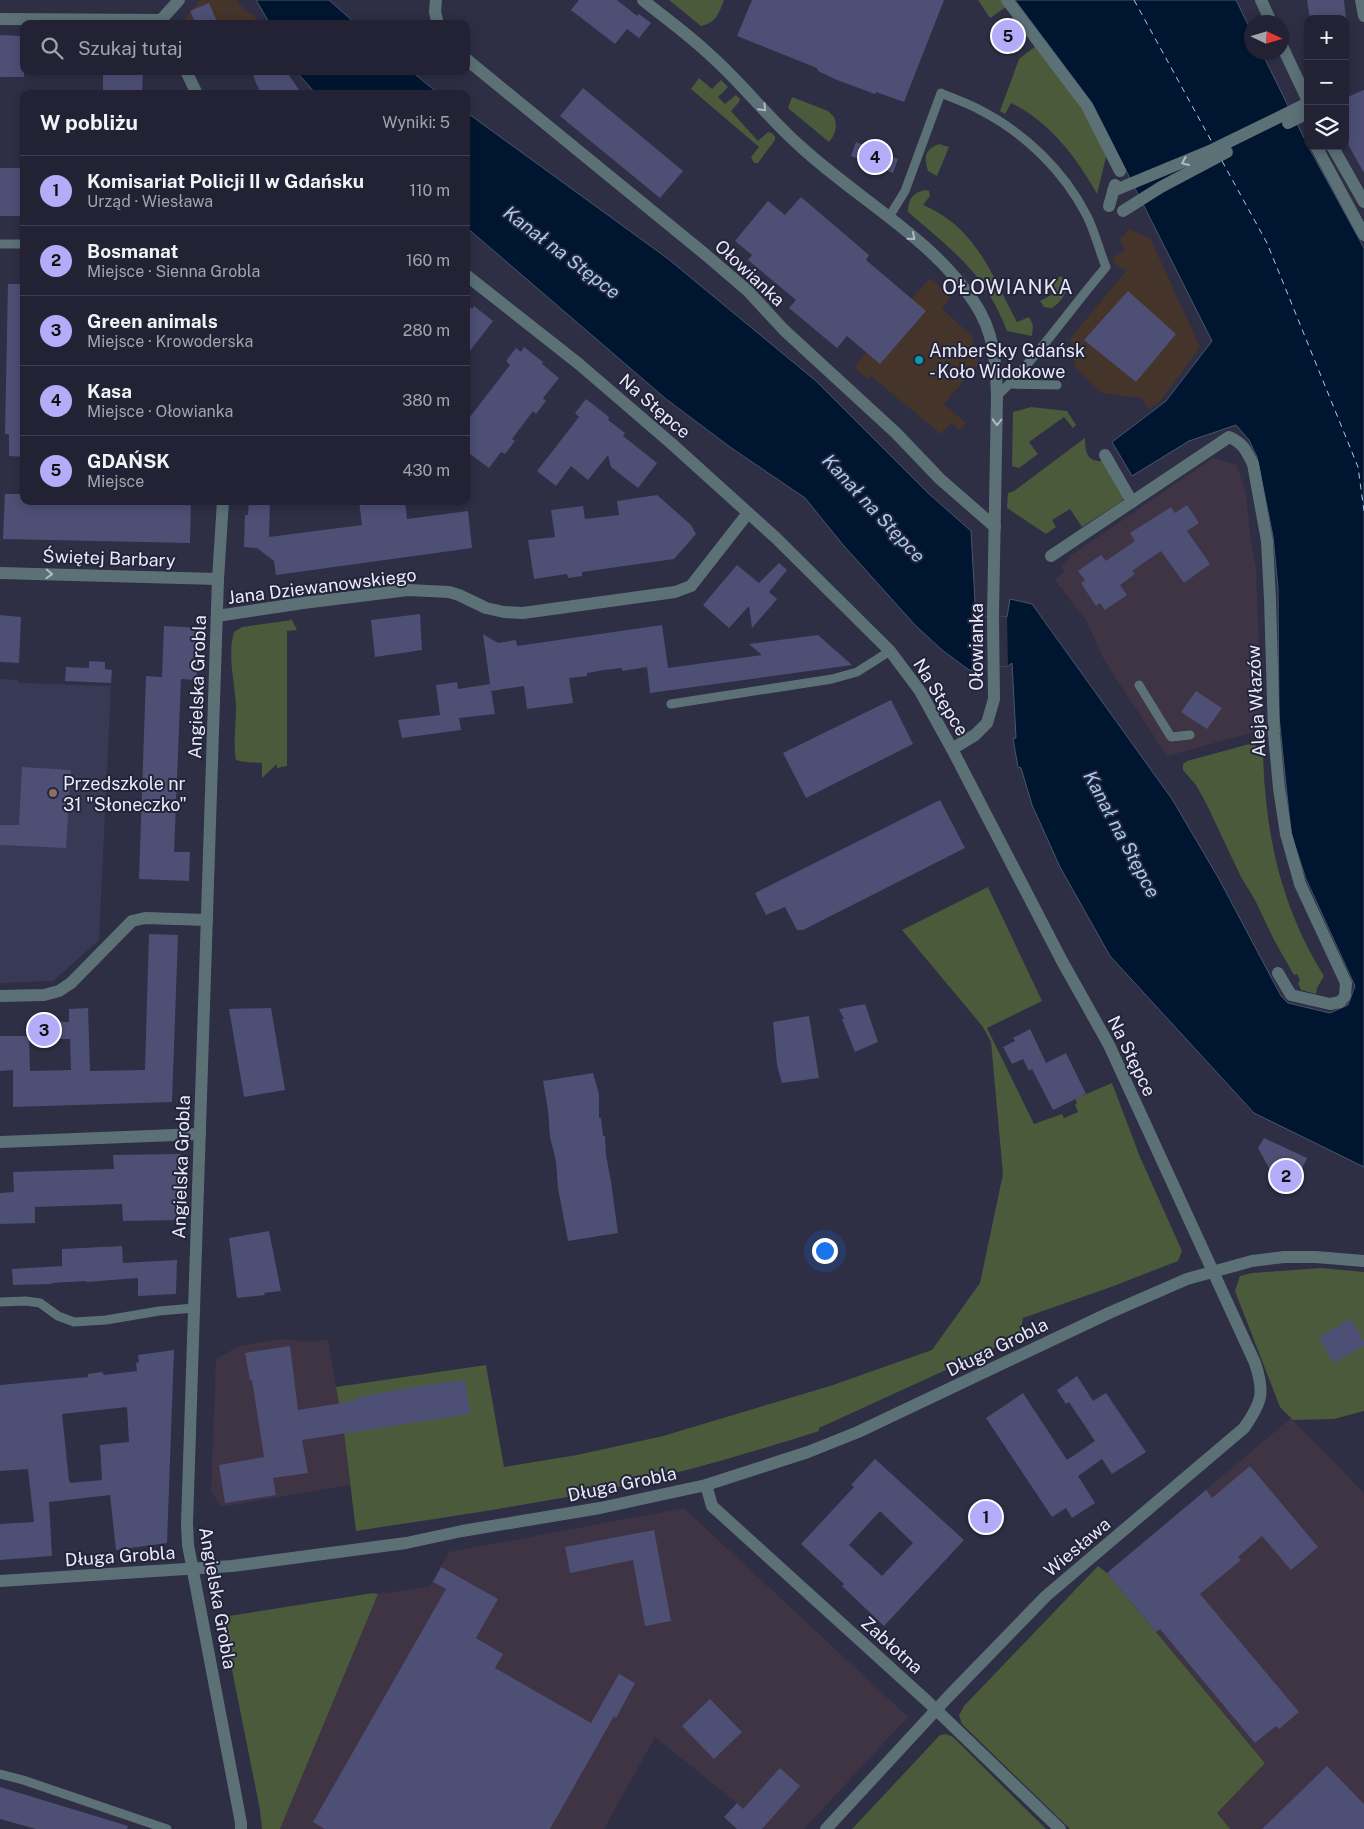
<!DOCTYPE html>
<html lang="pl">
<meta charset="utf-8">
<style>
:root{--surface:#222234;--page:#2a2a3c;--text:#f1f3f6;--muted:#a2a4ac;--line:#3f3f4f;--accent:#b5acf9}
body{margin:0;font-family:"Public Sans",sans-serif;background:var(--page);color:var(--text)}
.controls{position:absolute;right:15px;top:15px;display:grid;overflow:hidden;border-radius:10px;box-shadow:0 2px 12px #0003}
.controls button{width:45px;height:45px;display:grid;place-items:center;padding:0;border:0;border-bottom:1px solid var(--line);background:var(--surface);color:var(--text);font:25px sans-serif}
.compass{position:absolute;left:1244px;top:15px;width:45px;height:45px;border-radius:50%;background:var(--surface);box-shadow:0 2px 12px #0003;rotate:94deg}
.you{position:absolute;left:824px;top:1250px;width:18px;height:18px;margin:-12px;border:4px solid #fff;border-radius:50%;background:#1a73e8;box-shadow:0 0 0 8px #1a73e833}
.badge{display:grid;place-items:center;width:32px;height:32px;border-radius:50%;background:var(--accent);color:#111;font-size:16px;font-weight:700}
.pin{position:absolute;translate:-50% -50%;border:2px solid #fff;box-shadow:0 1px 5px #0006}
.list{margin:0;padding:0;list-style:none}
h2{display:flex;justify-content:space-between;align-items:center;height:65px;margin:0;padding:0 20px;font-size:21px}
h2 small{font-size:16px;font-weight:400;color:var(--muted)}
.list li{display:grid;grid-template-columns:32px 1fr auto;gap:15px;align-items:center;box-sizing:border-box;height:70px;padding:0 20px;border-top:1px solid var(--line)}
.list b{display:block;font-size:19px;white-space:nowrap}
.list p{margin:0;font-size:16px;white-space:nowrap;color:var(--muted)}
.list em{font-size:16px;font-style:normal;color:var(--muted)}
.icon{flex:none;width:28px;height:28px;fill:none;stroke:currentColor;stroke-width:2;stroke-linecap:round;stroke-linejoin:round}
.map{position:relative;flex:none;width:1364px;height:1829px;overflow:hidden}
.search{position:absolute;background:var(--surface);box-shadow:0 2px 12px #0003;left:20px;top:20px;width:450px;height:55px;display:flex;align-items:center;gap:12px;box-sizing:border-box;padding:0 18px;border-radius:10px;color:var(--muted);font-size:19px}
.panel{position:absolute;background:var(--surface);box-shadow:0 2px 12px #0003;left:20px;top:90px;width:450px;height:415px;border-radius:10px}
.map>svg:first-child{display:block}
.commercial{fill:#45342a}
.industrial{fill:#3e3444}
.built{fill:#383954}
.green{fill:#4a5a3a}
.water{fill:#001630;stroke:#46566c}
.pier{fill:#2e2e45}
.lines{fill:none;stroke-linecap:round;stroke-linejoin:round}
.ferry{stroke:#a4cbf5;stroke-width:1;stroke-dasharray:6 5;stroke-linecap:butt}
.building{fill:#4e4f75;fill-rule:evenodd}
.service{stroke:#5b7176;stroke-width:9}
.pedestrian{stroke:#5b7176;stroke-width:12}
.minor{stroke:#5b7176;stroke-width:12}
.tertiary{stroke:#5b7176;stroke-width:12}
.oneway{stroke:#b0bac5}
.culture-dot{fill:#0f9aa8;stroke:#24243a;stroke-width:2}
.education-dot{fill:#8d6e63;stroke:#24243a;stroke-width:2}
.labels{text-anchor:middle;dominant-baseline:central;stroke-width:4;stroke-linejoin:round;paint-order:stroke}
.street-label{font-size:18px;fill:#e9eaf9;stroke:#24243a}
.poi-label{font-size:18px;fill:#e9eaf9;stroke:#24243a;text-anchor:start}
.water-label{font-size:19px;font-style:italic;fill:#a4cbf5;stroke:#24243a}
.quarter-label{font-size:20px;letter-spacing:1px;fill:#e9eaf9;stroke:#24243a}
</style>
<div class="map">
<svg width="1364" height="1829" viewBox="0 0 1364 1829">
<rect width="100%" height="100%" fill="#2e2e45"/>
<g class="commercial">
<polygon points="200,0 236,0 248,13 253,14 256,19 256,24 189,24 186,18"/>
<polygon points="1129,229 1150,238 1200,347 1162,399 1149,409 1141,398 1101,393 1076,368 1070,339 1126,271 1114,263 1113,258 1125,250 1120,239"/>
<polygon points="930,278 951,296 942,309 972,336 979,367 976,366 944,404 966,423 960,430 951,423 941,434 871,376 868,379 854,367"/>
</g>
<g class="industrial">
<polygon points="1213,458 1237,465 1246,495 1251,541 1256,568 1262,730 1167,756 1104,660 1087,622 1055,580 1064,572 1061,566 1073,554"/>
<polygon points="283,1339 313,1342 328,1339 344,1433 350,1485 221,1507 211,1491 216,1359 239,1346"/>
<polygon points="1291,1418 1364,1493 1364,1829 1230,1829 1216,1813 1265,1762 1107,1573"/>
<polygon points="684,1508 908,1717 804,1829 766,1829 763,1827 737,1803 655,1737 604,1829 280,1829 378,1594 429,1587 449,1552"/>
</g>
<polygon class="built" points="0,679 17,680 20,683 111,686 99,940 53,981 0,983"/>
<g class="green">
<path d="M669,0H724C719,13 716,23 701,26Z"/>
<polygon points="978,0 1001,0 1006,7 990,18"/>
<path d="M1036,46L1086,111L1107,153L1097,194C1077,158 1049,121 1011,103L1005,114L1000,111L1019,59Z"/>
<polygon points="699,78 712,89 721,80 728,87 718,97 725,104 736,95 740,99 739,102 731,111 758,141 768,132 772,133 775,137 775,140 758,163 754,163 751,157 759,147 691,89"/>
<path d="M792,97L828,111L834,117C838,126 835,135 829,142L788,108Z"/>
<path d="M939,144L949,147L937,176L928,171C924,157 924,150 939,144Z"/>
<path d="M926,190L929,191L930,196L923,205C977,228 991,274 1017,322L1029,317L1033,325L1032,336L1007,331C985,273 953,251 908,212C908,199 913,192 926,190Z"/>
<path d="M1061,276C1072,287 1063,301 1052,308L1044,307L1040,301L1053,294L1048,284Z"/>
<polygon points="1031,407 1067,411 1076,425 1073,428 1064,417 1029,442 1038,454 1019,468 1012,466 1013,412"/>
<path d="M1085,438C1085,450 1086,462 1102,461L1123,498L1122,501L1082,527L1070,509L1052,520L1056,527L1046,534L1007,508L1008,493L1014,491Z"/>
<path d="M292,620L297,630L287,631V766L277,768V764L262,778V763L244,762L236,760C233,742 236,724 236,706C235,682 227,656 234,632L242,627Z"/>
<path d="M1253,743L1263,752C1265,834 1281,907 1324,976L1317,988L1316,994L1301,990L1298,983L1300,981L1297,974L1294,975L1274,940L1255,900L1241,877L1206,803L1196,785L1183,770V764L1187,761Z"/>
<path d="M988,887L1042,1001L987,1028L1034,1124L1062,1114L1064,1118L1078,1112L1075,1105L1077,1103L1075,1099L1112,1083L1140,1157L1182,1251L1178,1261L1111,1287L1023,1318L1020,1336L819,1428V1431C753,1452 686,1472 618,1487C532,1505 444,1517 356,1531L344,1433L336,1387L486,1365L504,1467L577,1455L663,1436L830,1386L932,1350L980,1283L1003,1174L991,1042L983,1027L902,930Z"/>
<polygon points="1321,1268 1364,1272 1364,1411 1334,1419 1293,1420 1280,1407 1235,1291 1240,1276 1252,1273"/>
<polygon points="1098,1566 1107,1573 1265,1763 1217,1813 1230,1829 1070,1829 962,1724 959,1715 964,1706"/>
<polygon points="373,1593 378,1594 280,1829 262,1829 260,1810 224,1630 226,1629 223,1617"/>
<polygon points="946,1734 953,1737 1046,1829 852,1829 940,1735"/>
</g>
<g class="water">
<polygon points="256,0 329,0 356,24 270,24"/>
<polygon points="1015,0 1236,0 1251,31 1252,52 1262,53 1308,146 1364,248 1364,1167 1254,1113 1110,956 1060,867 1032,805 1021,768 1018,767 1013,739 1016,738 1012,663 1008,666 980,667 980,664 977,664 977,671 969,670 942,650 915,625 844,546 805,498 730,447 666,399 466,227 466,112 667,258 816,381 928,493 971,531 976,619 979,619 979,617 1007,617 1010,599 1032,604 1172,799 1219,879 1281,996 1288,1003 1330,1013 1348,1005 1355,986 1306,879 1291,833 1279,716 1278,588 1273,536 1257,457 1249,440 1236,425 1189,441 1132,476 1112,442 1166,401 1212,341 1092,103"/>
<polygon points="296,71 411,71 439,94 316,94"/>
</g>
<polygon class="pier" points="979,617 1007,617 1008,666 980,667"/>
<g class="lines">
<g class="ferry">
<polyline points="1134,0 1213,144"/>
<polyline points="1222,161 1267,243 1358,467 1364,511"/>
</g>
</g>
<g class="building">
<polygon points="579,0 617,0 637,16 639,14 651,23 639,38 627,29 615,44 571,10"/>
<polygon points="752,0 944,0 904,102 876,92 875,94 837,80 818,71 817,68 737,36"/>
<polygon points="1307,0 1344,0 1346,19 1310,19"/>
<polygon points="209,3 218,24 196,24 190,11"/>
<polygon points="0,35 24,36 24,77 0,77"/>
<polygon points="103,71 143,71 142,94 103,94"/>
<polygon points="251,71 286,71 302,94 261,94"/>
<polygon points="583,88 683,171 660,198 560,116"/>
<polygon points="1364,90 1364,173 1345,139 1345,98"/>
<polygon points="856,142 898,159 893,173 851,156"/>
<rect x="0" y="168" width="24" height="48"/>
<polygon points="801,197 869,255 866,260 926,311 880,364 847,336 837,348 789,308 796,300 748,260 752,255 735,241 768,201 785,215"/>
<polygon points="8,284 24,284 24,457 9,456 9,434 5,434"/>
<polygon points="1128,291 1176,334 1136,382 1084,340"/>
<polygon points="466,304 472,309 474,306 493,321 466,356"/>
<polygon points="524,347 543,362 542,364 559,378 543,398 546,401 536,414 533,411 512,439 515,441 505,454 501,452 489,468 466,451 466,422 510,365 506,361 516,348 521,352"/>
<polygon points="586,399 609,417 608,420 625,433 623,436 657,463 638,488 611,467 608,455 588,480 571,466 556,486 537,471 579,417 575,413"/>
<polygon points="5,494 24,494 24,501 191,501 190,543 3,539"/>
<polygon points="657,495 691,525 696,534 674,559 582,572 582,576 568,578 567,574 534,579 528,540 555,537 551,510 583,506 585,519 619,515 617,501"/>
<polygon points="249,501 270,501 269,537 362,525 359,501 405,501 407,519 468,511 472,548 276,575 274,561 257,548 244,547 245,515 248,515"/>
<polygon points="1187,505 1199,523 1187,531 1210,564 1184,583 1161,551 1132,571 1135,574 1120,585 1127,595 1105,610 1100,603 1096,606 1081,583 1085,580 1078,571 1101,555 1106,561 1135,541 1130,533 1171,507 1175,513"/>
<polygon points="779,563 787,570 769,592 777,599 752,628 749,606 729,628 703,605 737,565 759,583"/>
<polygon points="420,614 422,650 375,657 371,620"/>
<polygon points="0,615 21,617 19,663 0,662"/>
<polygon points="662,625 668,668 762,655 749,644 818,635 852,665 650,693 647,667 622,671 622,668 604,670 587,673 587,676 569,678 573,703 527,709 524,686 491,691 483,634 498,643 516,640 517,646"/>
<polygon points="164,626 199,628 197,680 181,679 174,852 190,852 189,881 139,879 146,676 162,677"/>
<polygon points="89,661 105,662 105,669 112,670 111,683 65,681 66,667 89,668"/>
<polygon points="457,682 458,689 490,684 495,714 459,718 461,730 402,738 398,720 440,715 436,685"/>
<polygon points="1196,691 1222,708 1207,729 1181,712"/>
<polygon points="891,700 913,744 806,798 783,753"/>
<polygon points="22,767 71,770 66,848 0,845 0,825 19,825"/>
<polygon points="940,800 965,848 803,930 797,930 785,907 766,915 755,893"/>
<polygon points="149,934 178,935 172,1102 13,1107 13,1070 0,1071 0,1036 29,1036 30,1071 71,1070 70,1039 44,1039 44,1021 69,1022 69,1009 88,1008 90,1071 145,1070"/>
<polygon points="865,1004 878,1042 855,1052 842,1019 844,1019 839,1009"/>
<polygon points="271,1008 285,1090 244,1097 229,1009"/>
<polygon points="809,1016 819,1078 782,1083 777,1065 773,1022"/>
<polygon points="1030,1029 1046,1063 1066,1053 1086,1094 1053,1110 1032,1069 1029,1071 1023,1059 1012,1064 1003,1047 1015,1041 1013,1038"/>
<polygon points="593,1073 599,1094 599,1118 601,1118 603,1136 605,1136 606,1155 611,1182 618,1233 568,1241 558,1188 556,1161 550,1137 548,1110 543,1081"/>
<polygon points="1264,1138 1307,1158 1293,1189 1283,1194 1258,1148"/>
<polygon points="181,1154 179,1220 123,1221 122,1204 35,1207 35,1223 0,1224 0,1193 14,1192 13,1172 114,1169 113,1155"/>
<polygon points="269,1231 281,1291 264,1293 265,1295 237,1298 229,1238"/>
<polygon points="122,1246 123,1263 177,1260 176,1294 138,1296 138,1278 86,1282 86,1281 52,1283 52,1284 13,1285 12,1269 62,1266 62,1249"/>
<polygon points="1351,1319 1364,1342 1364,1346 1333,1363 1319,1337"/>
<polygon points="290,1346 298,1410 354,1401 358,1397 419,1386 465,1380 470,1414 302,1440 308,1473 273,1478 276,1495 225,1503 219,1465 264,1457 252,1380 250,1380 245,1353"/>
<path d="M174,1350L167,1543L116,1550L110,1495L49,1502L52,1556L0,1560V1524L34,1522L28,1469L0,1471V1385L88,1377V1374L102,1372L104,1375L137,1371L136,1363L139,1362L138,1355ZM127,1407L129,1442L100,1445L102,1480L70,1483V1481H69L62,1414Z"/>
<polygon points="1077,1376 1093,1401 1106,1393 1146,1452 1112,1474 1102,1459 1078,1476 1095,1503 1072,1518 1066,1508 1052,1517 986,1418 1023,1393 1067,1460 1095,1441 1069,1402 1066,1404 1057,1390"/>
<path d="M875,1459L964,1540L884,1626L842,1586L844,1584L801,1544L854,1487L851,1485ZM880,1511L913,1543L882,1576L849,1545Z"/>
<polygon points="1250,1466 1318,1547 1291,1570 1262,1536 1238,1557 1241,1560 1200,1594 1299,1712 1279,1729 1276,1726 1255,1743 1160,1629 1156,1632 1107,1573 1206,1490 1212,1498"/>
<polygon points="654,1530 671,1621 645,1626 633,1560 570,1573 565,1547"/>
<polygon points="441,1567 498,1599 476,1638 503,1654 495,1668 591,1723 619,1674 635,1683 616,1718 614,1716 550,1829 325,1829 313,1822 446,1589 433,1582"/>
<polygon points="710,1699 742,1732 714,1759 682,1726"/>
<polygon points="1327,1766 1364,1804 1364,1829 1262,1829"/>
<polygon points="780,1768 800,1786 762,1829 737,1829 724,1817 737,1803 743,1809"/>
<polygon points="0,1787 128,1826 127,1829 36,1829 0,1819"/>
</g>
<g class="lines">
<g class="service">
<path d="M889,217L905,191L941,93C954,99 968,103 980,110C1025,133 1064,171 1087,216C1095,232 1099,250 1106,267C1070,309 1038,357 997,396"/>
<polyline points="0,244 24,244"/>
<polyline points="1010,384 1057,385"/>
<polyline points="1139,685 1171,737 1190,735"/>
<polyline points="671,704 832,679 857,672 890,651"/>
<polyline points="0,1302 26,1301 40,1303 58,1316 74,1322 106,1320 159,1311 194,1308"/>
<polyline points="0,1774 23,1780 167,1829"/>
</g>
<g class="pedestrian">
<polyline points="1007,0 1087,106 1120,171"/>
<polyline points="1261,0 1271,22"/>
<polyline points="1282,46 1308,101"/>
<polyline points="1288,123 1308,113"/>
<polyline points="1316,146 1364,235"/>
<polyline points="1332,146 1364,202"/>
<polyline points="1113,191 1212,150 1308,103"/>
<polyline points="1109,206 1115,185"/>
<polyline points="1123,211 1161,187 1227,152"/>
<polyline points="466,275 579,364 672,444"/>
<polyline points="1105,455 1132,502"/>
<path d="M1051,556L1229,437C1243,443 1246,450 1253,464L1267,541L1270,599L1274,734L1279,788L1286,834L1300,884L1346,983L1345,996L1340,1002L1330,1004L1291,995L1278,973"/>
</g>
<g class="minor">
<polyline points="436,0 435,12 438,24"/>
<path d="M643,0C665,18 689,35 710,55C742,83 768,118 800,146C856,198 932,238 974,302C994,331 996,362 997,396L993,617L994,699L987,723L975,735L952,749"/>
<polyline points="0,19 161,20 179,0"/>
<polyline points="466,59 706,255 748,291 784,330 896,433 940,479 995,527"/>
<polyline points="186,71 197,94"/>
<path d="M672,444L776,538L890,651L920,691L952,749L1062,961L1109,1045L1255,1363C1265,1393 1262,1402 1244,1428L1046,1596L948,1697L826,1829"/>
<polyline points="223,501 218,579 187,1523 188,1545 241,1823 241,1829"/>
<polyline points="0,573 218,579"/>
<polyline points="217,616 303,603 408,590 449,592 459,595 486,608 504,612 523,613 675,592 691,586 748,513"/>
<polyline points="0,996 44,995 59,991 71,983 132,921 145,918 207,920"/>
<polyline points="0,1142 200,1134"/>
<polyline points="706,1485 712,1506 927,1701 1060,1829"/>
<polyline points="0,1581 232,1566 406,1543 462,1531 600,1508 706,1485 808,1452 858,1432 1109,1313 1187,1279 1252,1261 1284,1257 1316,1257 1364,1261"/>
</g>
<polyline class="tertiary" points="1361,0 1364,16"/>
</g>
<defs><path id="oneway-chevron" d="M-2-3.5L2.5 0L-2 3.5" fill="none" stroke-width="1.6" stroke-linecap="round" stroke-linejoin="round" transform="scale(1.25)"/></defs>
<g class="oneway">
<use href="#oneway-chevron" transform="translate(763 108) rotate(46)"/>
<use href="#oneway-chevron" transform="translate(1185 162) rotate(157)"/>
<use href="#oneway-chevron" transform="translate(912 237) rotate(41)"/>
<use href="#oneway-chevron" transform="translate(997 422) rotate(91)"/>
<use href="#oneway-chevron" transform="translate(49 574) rotate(2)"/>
</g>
<circle class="culture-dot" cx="919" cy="360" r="5"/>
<circle class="education-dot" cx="53" cy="793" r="5"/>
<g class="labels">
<g class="street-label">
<text transform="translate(750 273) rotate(43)">Ołowianka</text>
<text transform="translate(655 406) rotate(41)">Na Stępce</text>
<text transform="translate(109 558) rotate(2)">Świętej Barbary</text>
<text transform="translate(322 586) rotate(-7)">Jana Dziewanowskiego</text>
<text transform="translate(976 647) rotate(-90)">Ołowianka</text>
<text transform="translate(197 687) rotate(-88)">Angielska Grobla</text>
<text transform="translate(941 697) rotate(58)">Na Stępce</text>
<text transform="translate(1256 701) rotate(-93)">Aleja Włazów</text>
<text transform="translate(1132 1056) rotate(64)">Na Stępce</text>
<text transform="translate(181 1167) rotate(-88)">Angielska Grobla</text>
<text transform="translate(997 1347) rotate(-26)">Długa Grobla</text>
<text transform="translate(622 1484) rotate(-12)">Długa Grobla</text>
<text transform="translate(1077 1547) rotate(-40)">Wiesława</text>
<text transform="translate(120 1556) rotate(-4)">Długa Grobla</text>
<text transform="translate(218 1598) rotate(80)">Angielska Grobla</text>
<text transform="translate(892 1645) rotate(42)">Zabłotna</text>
</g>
<g class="poi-label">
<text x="929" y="350">AmberSky Gdańsk<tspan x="929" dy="21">- Koło Widokowe</tspan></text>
<text x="63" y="783">Przedszkole nr<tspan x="63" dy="21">31 "Słoneczko"</tspan></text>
</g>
<g class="water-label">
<text transform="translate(562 252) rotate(37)">Kanał na Stępce</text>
<text transform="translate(874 508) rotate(47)">Kanał na Stępce</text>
<text transform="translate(1122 834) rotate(62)">Kanał na Stępce</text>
</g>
<g class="quarter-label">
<text x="1008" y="287">OŁOWIANKA</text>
</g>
</g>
</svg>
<div class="controls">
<button>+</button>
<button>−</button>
<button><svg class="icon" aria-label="layers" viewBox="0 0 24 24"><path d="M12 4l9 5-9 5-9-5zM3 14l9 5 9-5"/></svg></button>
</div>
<svg class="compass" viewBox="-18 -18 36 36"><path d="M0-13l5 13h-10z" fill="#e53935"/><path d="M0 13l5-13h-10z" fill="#a2a4ac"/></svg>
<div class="you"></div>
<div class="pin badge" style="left:986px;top:1517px">1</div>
<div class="pin badge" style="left:1286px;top:1176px">2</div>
<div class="pin badge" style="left:44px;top:1030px">3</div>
<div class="pin badge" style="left:875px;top:157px">4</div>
<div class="pin badge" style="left:1008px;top:36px">5</div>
<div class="search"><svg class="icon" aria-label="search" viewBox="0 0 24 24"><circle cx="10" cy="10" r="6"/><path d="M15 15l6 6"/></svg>Szukaj tutaj</div>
<section class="panel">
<h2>W pobliżu<small>Wyniki: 5</small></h2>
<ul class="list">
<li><span class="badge">1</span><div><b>Komisariat Policji II w Gdańsku</b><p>Urząd · Wiesława</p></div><em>110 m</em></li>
<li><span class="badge">2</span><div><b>Bosmanat</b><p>Miejsce · Sienna Grobla</p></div><em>160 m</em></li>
<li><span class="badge">3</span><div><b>Green animals</b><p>Miejsce · Krowoderska</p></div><em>280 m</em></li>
<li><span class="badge">4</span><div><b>Kasa</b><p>Miejsce · Ołowianka</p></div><em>380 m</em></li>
<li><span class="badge">5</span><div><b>GDAŃSK</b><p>Miejsce</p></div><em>430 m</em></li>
</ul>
</section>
</div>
